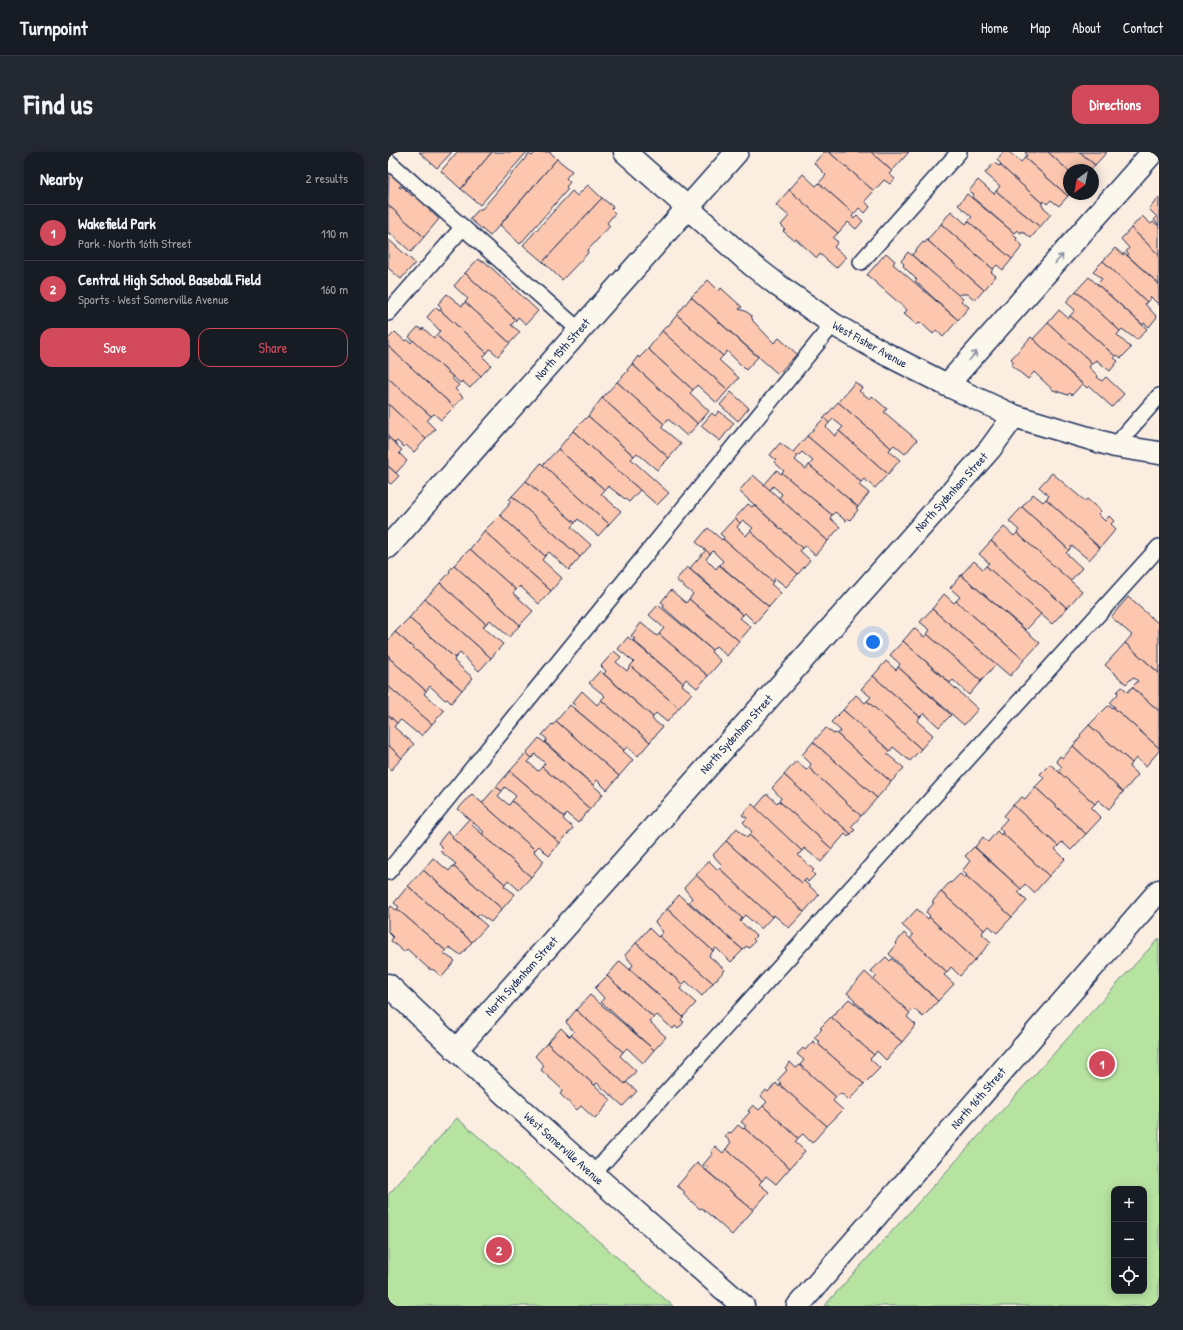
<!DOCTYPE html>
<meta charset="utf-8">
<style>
:root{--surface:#171b24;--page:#242831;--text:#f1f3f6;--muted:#9ea1a6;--line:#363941;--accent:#d1495b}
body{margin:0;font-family:"Patrick Hand",sans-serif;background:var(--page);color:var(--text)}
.controls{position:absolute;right:12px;bottom:12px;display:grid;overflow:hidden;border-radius:8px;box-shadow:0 2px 10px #0003}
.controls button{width:36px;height:36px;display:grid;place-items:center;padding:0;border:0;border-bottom:1px solid var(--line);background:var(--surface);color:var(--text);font:20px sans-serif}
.compass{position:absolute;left:675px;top:12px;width:36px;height:36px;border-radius:50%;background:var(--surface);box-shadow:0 2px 10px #0003;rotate:212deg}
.you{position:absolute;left:485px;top:490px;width:14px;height:14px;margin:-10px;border:3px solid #fff;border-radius:50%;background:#1a73e8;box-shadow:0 0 0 6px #1a73e833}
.badge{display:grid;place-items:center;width:26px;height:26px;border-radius:50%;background:var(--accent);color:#fff;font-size:13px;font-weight:700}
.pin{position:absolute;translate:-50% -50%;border:2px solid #fff;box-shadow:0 1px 4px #0006}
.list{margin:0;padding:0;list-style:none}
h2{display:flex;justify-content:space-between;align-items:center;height:52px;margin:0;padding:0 16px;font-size:17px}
h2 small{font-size:13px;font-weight:400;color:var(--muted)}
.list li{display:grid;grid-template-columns:26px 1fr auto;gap:12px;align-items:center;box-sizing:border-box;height:56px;padding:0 16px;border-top:1px solid var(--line)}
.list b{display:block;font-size:15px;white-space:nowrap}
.list p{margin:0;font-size:13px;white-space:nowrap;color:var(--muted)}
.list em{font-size:13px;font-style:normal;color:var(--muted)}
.actions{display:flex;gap:8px;padding:12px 16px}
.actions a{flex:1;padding:9px 0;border:1px solid var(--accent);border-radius:12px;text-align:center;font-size:14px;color:var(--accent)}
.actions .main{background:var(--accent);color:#fff}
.icon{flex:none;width:22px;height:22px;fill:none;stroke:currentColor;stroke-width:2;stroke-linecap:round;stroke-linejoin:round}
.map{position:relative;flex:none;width:771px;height:1154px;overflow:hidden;border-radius:12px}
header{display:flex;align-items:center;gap:24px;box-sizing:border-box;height:56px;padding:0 20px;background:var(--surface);border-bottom:1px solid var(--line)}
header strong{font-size:19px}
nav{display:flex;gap:22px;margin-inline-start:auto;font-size:14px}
.intro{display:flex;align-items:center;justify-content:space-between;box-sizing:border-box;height:96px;padding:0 24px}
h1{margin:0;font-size:28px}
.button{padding:10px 18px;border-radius:12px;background:var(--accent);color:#fff;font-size:14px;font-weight:700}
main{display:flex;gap:24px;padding:0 24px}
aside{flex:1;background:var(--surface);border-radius:12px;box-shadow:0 2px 10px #0003}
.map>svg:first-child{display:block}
.green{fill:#b7e3a1;stroke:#698980;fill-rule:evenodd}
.building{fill:#fcc7ae;stroke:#1b2f5e}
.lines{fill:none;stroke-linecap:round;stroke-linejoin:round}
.lane-casing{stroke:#1b2f5e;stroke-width:18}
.street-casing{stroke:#1b2f5e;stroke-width:25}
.lane{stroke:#fbf7ec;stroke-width:15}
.street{stroke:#fbf7ec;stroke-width:22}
.oneway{stroke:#8b93a5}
.labels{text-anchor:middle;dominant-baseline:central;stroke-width:3.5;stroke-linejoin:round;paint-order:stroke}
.street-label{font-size:12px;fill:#1b2f5e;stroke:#fbf7ec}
</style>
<header>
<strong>Turnpoint</strong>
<nav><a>Home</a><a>Map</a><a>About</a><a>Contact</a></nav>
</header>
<div class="intro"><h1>Find us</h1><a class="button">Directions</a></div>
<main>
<aside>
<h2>Nearby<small>2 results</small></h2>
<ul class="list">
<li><span class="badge">1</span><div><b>Wakefield Park</b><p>Park · North 16th Street</p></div><em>110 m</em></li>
<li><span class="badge">2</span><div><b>Central High School Baseball Field</b><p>Sports · West Somerville Avenue</p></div><em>160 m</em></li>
</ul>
<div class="actions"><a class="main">Save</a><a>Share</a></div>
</aside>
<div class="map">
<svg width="771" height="1154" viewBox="0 0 771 1154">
<rect width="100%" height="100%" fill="#fbede0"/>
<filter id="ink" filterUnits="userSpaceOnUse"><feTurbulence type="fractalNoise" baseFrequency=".025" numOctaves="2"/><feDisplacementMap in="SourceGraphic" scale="8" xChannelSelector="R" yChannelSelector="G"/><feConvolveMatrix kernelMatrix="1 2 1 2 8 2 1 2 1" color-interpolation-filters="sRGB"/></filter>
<g filter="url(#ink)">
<g class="green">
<path d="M771,786V1154H436ZM726,1037H756V1139H726Z"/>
<polygon points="69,966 285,1154 0,1154 0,1043"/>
</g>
<g class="building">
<polygon points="31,0 64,0 49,16"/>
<polygon points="69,0 104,0 73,37 53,19"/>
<polygon points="104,0 139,0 92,53 73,37"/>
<polygon points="148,0 162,0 169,7 102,84 82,67 91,57 94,57 141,2 144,4"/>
<polygon points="436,0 441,0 486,39 477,49 482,55 477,61 471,56 466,62 431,31 438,23 426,11"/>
<polygon points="441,0 483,0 504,19 501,22 507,27 502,32 496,28 486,39"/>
<polygon points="483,0 521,0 504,19"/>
<polygon points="615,0 621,0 633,10 637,6 680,44 671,54 663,48 659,52 656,49 654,51 612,13 613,12 609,8"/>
<polygon points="637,0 660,0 681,19 682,42 680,44 637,6 639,3"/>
<polygon points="660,0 692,0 707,13 703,18 692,18 690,17 681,19"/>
<polygon points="692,0 719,0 707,13"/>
<polygon points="169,7 184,19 178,26 182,30 178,35 180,37 132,92 112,73"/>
<polygon points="606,11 611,14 612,13 654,51 654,54 663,62 652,75 608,39 612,34 597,21"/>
<polygon points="1,19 15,31 11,35 13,36 14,34 24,44 26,42 38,52 37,54 51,67 36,85 0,53"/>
<polygon points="415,22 428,34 431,31 466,62 464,64 466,67 469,64 475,69 468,77 460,70 450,81 401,38"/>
<polygon points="590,28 606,42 608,39 652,75 643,86 634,79 633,81 629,78 626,81 584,45 586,42 581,39"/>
<polygon points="200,33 214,46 155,110 135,93 184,39 189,44"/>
<polygon points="401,38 450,81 445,86 450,90 446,95 458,105 448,116 432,102 429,106 408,87 406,88 395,79 397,77 393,73 401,64 388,53"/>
<polygon points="579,42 626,81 625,83 629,86 628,88 635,94 624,107 580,69 584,65 570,53"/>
<polygon points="771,45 771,73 766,68 769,65 761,57"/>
<polygon points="214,46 225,55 223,57 227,61 219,71 222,74 199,99 200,101 174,128 155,110"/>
<polygon points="0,53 36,85 23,100 2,81 0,82"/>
<polygon points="563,59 578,72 580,69 624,107 615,118 609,113 605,117 553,72"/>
<polygon points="754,64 763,72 765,70 771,74 771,103 743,76"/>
<polygon points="553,72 605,117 603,120 608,124 596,138 539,88"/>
<polygon points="743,76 771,103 771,132 739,103 741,102 738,100 741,96 733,87"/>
<polygon points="0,87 27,111 13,127 0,116"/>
<polygon points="539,88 596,138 587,148 580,142 572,142 570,144 524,103 535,90 537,91"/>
<polygon points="727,96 735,103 736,101 771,132 771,153 763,145 759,150 715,109"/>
<polygon points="520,100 575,147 573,149 581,155 570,168 527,129 529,128 515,114 516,112 513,109"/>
<polygon points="498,101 507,109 505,112 570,168 555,185 548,178 545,182 532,170 529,173 516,162 519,158 479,123"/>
<polygon points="90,107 94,110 96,109 150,159 138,172 130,165 128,168 77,121"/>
<polygon points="715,109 759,150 757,152 769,165 761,175 756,171 755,173 709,132 714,127 705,119"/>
<polygon points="77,121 128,168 123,173 132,180 122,191 77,150 80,147 66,134"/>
<polygon points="701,125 759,177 749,188 734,177 732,179 688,139"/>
<polygon points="320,128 331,139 333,136 354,155 351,157 357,159 363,163 365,169 386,191 391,186 409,202 390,222 303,145 308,140 309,140"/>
<polygon points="688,139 732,179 729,183 743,196 733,206 729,203 727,204 682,164 687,158 678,150"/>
<polygon points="59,142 74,154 77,150 122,191 110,204 102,197 99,201 52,158 54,156 50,152"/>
<polygon points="303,145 370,205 358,218 339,199 335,204 289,163"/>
<polygon points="48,155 51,159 52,158 99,201 95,205 103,213 93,224 48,183 52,179 39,165"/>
<polygon points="671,158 680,166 682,164 727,204 726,206 730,209 722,219 708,208 704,211 660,171"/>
<polygon points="289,163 335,204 331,208 351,226 340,238 274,179 279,173 280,174"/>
<polygon points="660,171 704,211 701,215 710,224 709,225 714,229 718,225 736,242 724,255 701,234 699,236 645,187"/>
<polygon points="30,175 34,178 35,176 46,186 48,183 93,224 82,236 74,229 72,231 21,185"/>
<polygon points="274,179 340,238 329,251 309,233 305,238 260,197"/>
<polygon points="7,180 17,189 19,187 23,191 25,188 65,225 63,226 71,233 67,237 75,245 66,255 0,194 0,187"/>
<polygon points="643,185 694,232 684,243 682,241 680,243 665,238 646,220 640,227 623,213 626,210 623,207"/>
<polygon points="0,194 66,255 53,268 46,262 43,264 0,226"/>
<polygon points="260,197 305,238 302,241 321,259 310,272 244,212 250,204 251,206"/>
<polygon points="244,212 310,272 299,284 280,267 276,272 229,230 240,219 239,218"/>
<polygon points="0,226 43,264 39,269 47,277 38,287 0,252"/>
<polygon points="229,230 276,272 273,275 293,292 281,306 214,246"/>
<polygon points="467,230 474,236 471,239 482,247 484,244 499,257 496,260 529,288 517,302 506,293 503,296 450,250"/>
<polygon points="343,240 361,256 350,269 332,253"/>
<polygon points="214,246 281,306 269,318 249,301 246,304 200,264"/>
<polygon points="450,250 503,296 501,299 512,308 500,322 451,279 455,275 445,267 441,271 436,266"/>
<polygon points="0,252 38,287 26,300 18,293 16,295 9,289 7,291 0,285"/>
<polygon points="331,259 346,271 332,289 313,274 324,261 327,264"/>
<polygon points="200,264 246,304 243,307 281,341 269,353 185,279"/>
<polygon points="436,266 441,271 438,275 447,284 451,279 500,322 487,336 476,327 473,330 419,284"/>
<polygon points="185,279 252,338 241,350 220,334 217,338 170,297"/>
<polygon points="419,284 473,330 471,333 481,341 470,355 421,313 425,309 414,300 410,304 405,300"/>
<polygon points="0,285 14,298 11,301 19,309 8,321 0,314"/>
<polygon points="392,291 410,304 407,308 418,317 421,313 470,355 468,356 470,358 462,368 460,366 458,369 447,360 444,363 394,321 396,319 386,310 388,308 382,303"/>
<polygon points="170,297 217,338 213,342 233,359 221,372 155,313"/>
<polygon points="153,311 221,372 210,384 190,367 187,371 138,329"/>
<polygon points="0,314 11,324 3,332 0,330"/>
<polygon points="389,318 393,322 394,321 444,363 442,366 452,375 440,389 391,346 394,342 385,334 382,338 376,333"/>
<polygon points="664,321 697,349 699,347 713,359 710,362 717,369 721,364 726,369 723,372 728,377 712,396 658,347 661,344 651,335"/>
<polygon points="365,323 440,389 427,403 417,394 414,396 351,339"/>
<polygon points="138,329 187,371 183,375 203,393 192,405 124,344"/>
<polygon points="645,342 655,350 658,347 712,396 701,408 684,394 681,398 634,355"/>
<polygon points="124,344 192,405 181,418 161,400 157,404 112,363 121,353 120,352 123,350 121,348"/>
<polygon points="360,352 364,355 366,353 414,396 412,399 422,408 410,422 362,379 365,376 355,368 352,371 347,366"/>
<polygon points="634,355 681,398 678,401 694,416 682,429 629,381 631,378 621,369"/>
<polygon points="112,363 157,404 154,408 174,426 163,439 96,379"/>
<polygon points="347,366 352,371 349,375 358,384 362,379 410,422 398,435 387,426 385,430 335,387 336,385 332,382"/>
<polygon points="616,375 626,384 629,381 694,439 679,456 603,389"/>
<polygon points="320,376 334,388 335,387 385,430 383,432 393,441 381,455 332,413 335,409 325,399 322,402 308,390"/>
<polygon points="96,379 163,439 151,452 132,434 128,438 82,397"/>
<polygon points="603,389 679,456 664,472 598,414 601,411 591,402"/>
<polygon points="82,397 128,438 125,441 145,459 132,473 66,413"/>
<polygon points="318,398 322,402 318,407 328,417 331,413 381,455 367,471 357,461 355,463 302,416"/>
<polygon points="586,409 595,417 598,414 653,462 638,478 573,423"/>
<polygon points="66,413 132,473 121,485 102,468 98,472 52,431 62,420 61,419"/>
<polygon points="299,415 355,463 352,466 363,475 351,489 301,447 305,442 288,428"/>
<polygon points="573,423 652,491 636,508 568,449 572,445 562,436"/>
<polygon points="52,431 98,472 95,475 115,492 103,506 37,447"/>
<polygon points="283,438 298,451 301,447 351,489 339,504 328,494 324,498 275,455 277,453 273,450"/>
<polygon points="556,442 566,451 568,449 636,508 622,524 544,457"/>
<polygon points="740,445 771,472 771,521 737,491 744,483 723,465"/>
<polygon points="37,447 103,506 91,519 72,501 67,506 21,466"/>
<polygon points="270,453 324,498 323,500 333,509 320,524 271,482 276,476 261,463"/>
<polygon points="544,457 608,512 593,529 539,482 542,478 532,470"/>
<polygon points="21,466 67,506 66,509 85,526 74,538 7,480"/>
<polygon points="253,471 269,484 271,482 320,524 309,536 298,527 295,531 245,488 247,487 243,484"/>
<polygon points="526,476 536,485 539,482 593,529 581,543 565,528 562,531 515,489"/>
<polygon points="7,480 74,538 63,551 59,547 57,548 42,534 38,539 1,506 2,505 0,503 0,489"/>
<polygon points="240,485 295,531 294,533 304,541 291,556 242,514 246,510 230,497"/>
<polygon points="515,489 590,557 576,573 510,515 512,512 502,503"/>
<polygon points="737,491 771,521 771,559 744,535 750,529 745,525 738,532 717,513"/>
<polygon points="226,499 233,505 228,510 239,519 242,514 291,556 279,570 268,561 265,565 216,522 218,519 213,514"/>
<polygon points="0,503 2,505 1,506 38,539 36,542 56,559 44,572 0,534"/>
<polygon points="498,509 508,518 510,515 563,563 551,575 536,561 532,565 485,524"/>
<polygon points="212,519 265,565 264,567 274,575 262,590 213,548 217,544 201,531"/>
<polygon points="485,524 532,565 529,569 545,583 533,597 479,549 483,545 473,537"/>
<polygon points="0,534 44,572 34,584 30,580 29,581 13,568 9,571 0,563"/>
<polygon points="734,535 740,540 744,535 771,559 771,596 726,556 727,555 722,551 730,542 729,540"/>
<polygon points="194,539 209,553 213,548 262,590 250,604 239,595 236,598 186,556 188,554 184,551"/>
<polygon points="468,543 477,551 479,549 533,597 522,609 505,595 502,599 455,558"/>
<polygon points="182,553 236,598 235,599 245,608 231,624 168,569"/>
<polygon points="720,554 726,556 771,596 771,599 758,614 748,606 744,611 701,573"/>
<polygon points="455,558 502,599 499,602 516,616 503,630 449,582 453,579 443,570"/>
<polygon points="0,563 9,571 6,575 26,592 14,606 0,593"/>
<polygon points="168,569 231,624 219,638 209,628 205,633 157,590 159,587 154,583 164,572 165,573"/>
<polygon points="701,573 744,611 741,615 750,623 735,640 685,594 693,584 692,583"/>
<polygon points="438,576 446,582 447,581 449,582 503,630 489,646 425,590"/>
<polygon points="151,586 215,642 202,657 154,615 157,611 147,602 144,606 138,601"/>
<polygon points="425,590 489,646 473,664 421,616 423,612 414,603"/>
<polygon points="0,593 14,606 3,618 0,615"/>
<polygon points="685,594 735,640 721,657 710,648 707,652 670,620 674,615 668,609 672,604 675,606"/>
<polygon points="138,601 144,606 140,610 150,619 154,615 202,657 190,671 179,662 176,665 122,619"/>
<polygon points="408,609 418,618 421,616 473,664 463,675 467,678 463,682 396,623"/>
<polygon points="662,612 707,652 703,656 713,666 698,682 647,635 656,626 652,622"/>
<polygon points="122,619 176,665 175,667 185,676 172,691 124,649 128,644 117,635 114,639 108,635"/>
<polygon points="396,623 463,682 460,685 457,682 444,697 391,649 393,646 384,636"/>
<polygon points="108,635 114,639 110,644 121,653 124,649 172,691 161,704 151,694 147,698 94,651"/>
<polygon points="647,635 698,682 683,698 674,690 670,694 625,653 634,645 637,647"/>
<polygon points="84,642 147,698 146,700 156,709 143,725 94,682 96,680 70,657"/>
<polygon points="379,642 389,651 391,649 444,697 433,710 416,696 414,699 367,656"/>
<polygon points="364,652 414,699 410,703 426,718 424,720 427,723 420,730 418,727 414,731 361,683 364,680 355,670 359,666 354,663"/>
<polygon points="625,653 670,694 667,697 677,707 661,724 614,681 615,680 611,676 619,667 616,664"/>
<polygon points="81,667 86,671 84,673 143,725 131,738 120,728 117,732 64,686"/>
<polygon points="349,676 359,686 361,683 414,731 416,729 431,743 416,760 338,689"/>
<polygon points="60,679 65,684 64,686 117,732 116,734 127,742 114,757 65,714 68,712 52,699 55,696 50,691"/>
<polygon points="609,679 613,683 614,681 661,724 646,741 637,732 633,737 587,695 595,685 600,690"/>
<polygon points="338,689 416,760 401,776 386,763 384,765 331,716 334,713 325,703"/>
<polygon points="586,695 633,737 630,740 639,749 624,765 578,724 579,723 574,719 582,709 577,704"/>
<polygon points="45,706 61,719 65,714 114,757 103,770 91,762 89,764 35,718"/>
<polygon points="321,709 330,718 331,716 384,765 373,777 357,763 354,766 308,723"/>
<polygon points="35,718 99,774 84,790 20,734"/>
<polygon points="572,722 577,726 578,724 624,765 609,781 601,774 596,778 553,740 562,730 563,731"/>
<polygon points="308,723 354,766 352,769 368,784 365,787 367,789 361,796 358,794 355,798 301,750 304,746 296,736"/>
<polygon points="20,734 84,790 73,803 61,795 58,799 9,757 11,755 6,751"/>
<polygon points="553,740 596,778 594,782 603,790 587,808 541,765 542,764 538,760 546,751 544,750"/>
<polygon points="291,743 355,798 343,810 328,796 325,799 279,757"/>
<polygon points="3,754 8,758 9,757 58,799 55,801 67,809 54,825 46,818 41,817 19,797 16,800 3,789 5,785 0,780 0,758"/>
<polygon points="279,757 325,799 321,804 337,818 325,831 271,784 275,780 267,770"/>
<polygon points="529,757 540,767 541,765 587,808 572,824 563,815 559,820 522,787 525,783 514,773"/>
<polygon points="261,776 270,785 271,784 325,831 314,844 298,829 295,833 248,791"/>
<polygon points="516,781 559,820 556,823 566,832 550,849 501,802 509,792 508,791"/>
<polygon points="248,791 295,833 292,837 308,851 295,865 242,817 245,813 237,803"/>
<polygon points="498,805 502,809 504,807 550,849 535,865 526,857 522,861 485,828 489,824 483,819"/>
<polygon points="232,809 295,865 293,868 296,870 290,877 287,874 285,877 269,863 266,866 219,824"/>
<polygon points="477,820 522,861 519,865 528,873 514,890 466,849 467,848 459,841"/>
<polygon points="219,824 266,866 262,870 278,885 266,898 213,850 216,846 207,836"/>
<polygon points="202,843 266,898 255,911 239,896 235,900 188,858"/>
<polygon points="461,847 514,890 498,908 489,899 486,903 443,865"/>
<polygon points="188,858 235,900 232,904 248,919 237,932 183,883 186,880 178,870"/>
<polygon points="443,865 486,903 482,907 492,916 476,932 430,892 432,890 426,886 434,877 432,876"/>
<polygon points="173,876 182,885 183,883 237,932 238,930 249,939 235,954 209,931 206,933 159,891"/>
<polygon points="425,889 429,893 430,892 476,932 461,948 453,941 448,945 412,913 416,908 409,902 415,896 417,898"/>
<polygon points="159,891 223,948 207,967 193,954 189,958 172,942 175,938 153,918 156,914 147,904"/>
<polygon points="402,910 408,916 412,913 448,945 445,949 455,958 439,974 392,933 393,932 390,928 399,918 397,916"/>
<polygon points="388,931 391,935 392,933 439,974 424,991 415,982 410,986 375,954 379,950 373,944 378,938 380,940"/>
<polygon points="365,953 371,958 375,954 410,986 407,990 417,999 402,1016 356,976 358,974 353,970 362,960 360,959"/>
<polygon points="350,973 355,977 356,976 402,1016 388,1032 378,1024 374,1029 338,997 343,990 337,985 341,980 343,981"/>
<polygon points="327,994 335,1001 338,997 374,1029 371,1032 381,1040 365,1058 318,1018 320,1016 315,1013 325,1001 323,1000"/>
<polygon points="309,1011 365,1058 344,1083 314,1056 312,1057 295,1042 297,1040 289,1034"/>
</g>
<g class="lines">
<defs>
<g id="lane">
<polyline points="0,9 191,178"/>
<polyline points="473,110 571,0"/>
<polyline points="0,161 75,75"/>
<polyline points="727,294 771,244"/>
<polyline points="0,720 445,172"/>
<polyline points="205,1022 771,395"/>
</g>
<g id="street">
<polyline points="237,0 364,113 391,134 445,172 496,201 559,233 626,264 727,294 771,301"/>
<polyline points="559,233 765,0"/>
<polyline points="0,395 349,0"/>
<path d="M0,833C115,944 235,1049 355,1154"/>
<polyline points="68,898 602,297 626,264"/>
<polyline points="410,1154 771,739"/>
</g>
</defs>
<use href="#lane" class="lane-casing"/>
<use href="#street" class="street-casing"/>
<use href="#lane" class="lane"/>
<use href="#street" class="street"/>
</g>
<defs><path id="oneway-shaft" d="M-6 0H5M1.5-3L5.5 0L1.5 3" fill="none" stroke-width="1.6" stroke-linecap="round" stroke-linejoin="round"/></defs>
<g class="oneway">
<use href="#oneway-shaft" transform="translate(671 107) rotate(-49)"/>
<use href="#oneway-shaft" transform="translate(585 204) rotate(-49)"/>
</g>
</g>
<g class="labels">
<g class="street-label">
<text transform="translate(482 192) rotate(29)">West Fisher Avenue</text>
<text transform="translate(174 197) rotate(-49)">North 15th Street</text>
<text transform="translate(563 340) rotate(-48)">North Sydenham Street</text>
<text transform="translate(348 582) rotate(-48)">North Sydenham Street</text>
<text transform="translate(133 824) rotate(-48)">North Sydenham Street</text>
<text transform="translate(590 946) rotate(-49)">North 16th Street</text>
<text transform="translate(176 996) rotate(42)">West Somerville Avenue</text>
</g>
</g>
</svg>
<div class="controls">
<button>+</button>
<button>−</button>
<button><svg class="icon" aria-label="locate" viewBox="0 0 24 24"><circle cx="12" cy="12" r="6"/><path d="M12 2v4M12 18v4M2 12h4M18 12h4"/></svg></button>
</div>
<svg class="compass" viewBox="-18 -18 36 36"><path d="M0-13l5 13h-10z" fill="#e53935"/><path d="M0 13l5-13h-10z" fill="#9ea1a6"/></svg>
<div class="you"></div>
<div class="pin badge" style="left:714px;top:912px">1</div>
<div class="pin badge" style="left:111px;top:1098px">2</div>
</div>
</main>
